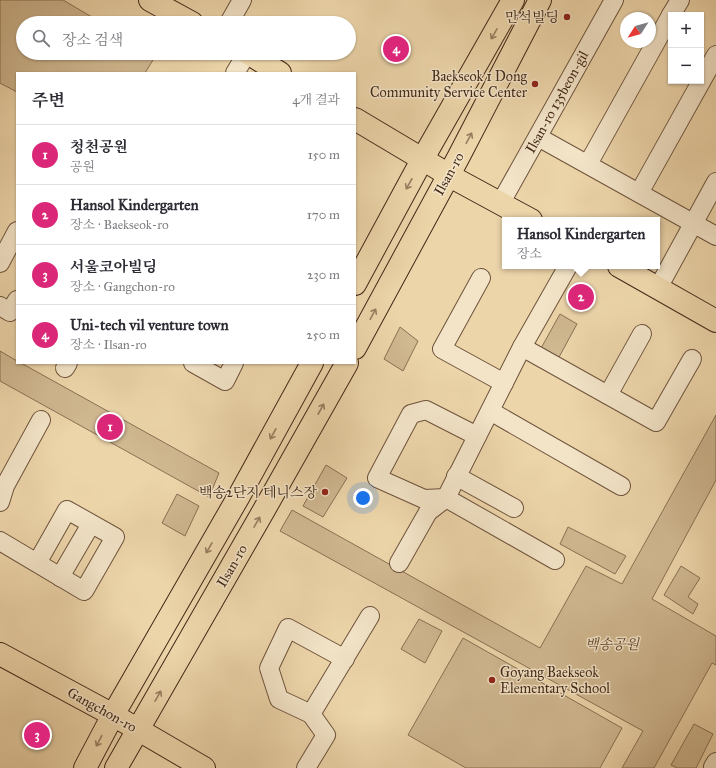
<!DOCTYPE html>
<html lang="ko">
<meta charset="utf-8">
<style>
:root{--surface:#fff;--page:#f7f7f7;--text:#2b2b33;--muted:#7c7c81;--line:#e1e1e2;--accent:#db2777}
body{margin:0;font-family:"IM FELL Great Primer","Noto Serif KR",serif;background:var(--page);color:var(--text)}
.controls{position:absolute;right:12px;top:12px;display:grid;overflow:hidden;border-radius:0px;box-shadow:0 1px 3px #0004}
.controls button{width:36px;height:36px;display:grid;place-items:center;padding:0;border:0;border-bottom:1px solid var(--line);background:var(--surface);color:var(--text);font:20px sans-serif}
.compass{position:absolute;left:620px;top:12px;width:36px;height:36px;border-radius:50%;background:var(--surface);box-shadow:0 1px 3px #0004;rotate:234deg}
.you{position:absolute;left:363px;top:498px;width:14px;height:14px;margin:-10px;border:3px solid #fff;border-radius:50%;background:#1a73e8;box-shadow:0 0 0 6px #1a73e833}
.badge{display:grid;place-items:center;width:26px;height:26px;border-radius:50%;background:var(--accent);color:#fff;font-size:13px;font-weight:700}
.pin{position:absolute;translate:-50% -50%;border:2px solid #fff;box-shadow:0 1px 4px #0006}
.popup{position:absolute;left:502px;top:217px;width:158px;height:52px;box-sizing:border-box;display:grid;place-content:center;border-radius:0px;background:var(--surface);filter:drop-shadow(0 1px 3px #0005);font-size:13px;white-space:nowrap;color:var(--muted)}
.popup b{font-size:15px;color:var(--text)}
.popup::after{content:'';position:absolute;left:50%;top:100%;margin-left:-8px;border:8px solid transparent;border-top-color:var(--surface)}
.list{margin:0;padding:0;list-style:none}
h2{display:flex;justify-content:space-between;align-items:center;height:52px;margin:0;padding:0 16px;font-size:17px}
h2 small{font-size:13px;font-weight:400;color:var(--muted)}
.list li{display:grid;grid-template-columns:26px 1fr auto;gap:12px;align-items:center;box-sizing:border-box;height:60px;padding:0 16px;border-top:1px solid var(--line)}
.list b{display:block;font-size:15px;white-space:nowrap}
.list p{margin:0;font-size:13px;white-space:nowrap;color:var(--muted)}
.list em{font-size:13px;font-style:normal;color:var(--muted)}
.icon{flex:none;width:22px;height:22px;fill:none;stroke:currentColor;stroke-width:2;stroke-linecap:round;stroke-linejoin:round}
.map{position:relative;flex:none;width:716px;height:768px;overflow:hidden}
.search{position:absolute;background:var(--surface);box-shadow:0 1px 3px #0004;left:16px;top:16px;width:340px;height:44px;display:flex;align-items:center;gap:10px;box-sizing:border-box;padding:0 14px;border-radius:22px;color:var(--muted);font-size:15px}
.panel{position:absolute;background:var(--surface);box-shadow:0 1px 3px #0004;left:16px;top:72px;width:340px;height:292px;border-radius:0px}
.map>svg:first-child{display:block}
.green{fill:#d0b891;stroke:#897054}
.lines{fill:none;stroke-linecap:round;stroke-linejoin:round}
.minor-casing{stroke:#6d533c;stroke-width:20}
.major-casing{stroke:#422817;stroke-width:24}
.minor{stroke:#f3e4c8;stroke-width:18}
.major{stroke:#edd5aa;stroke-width:22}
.oneway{stroke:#987e60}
.poi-dot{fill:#8f2418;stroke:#f3e4c8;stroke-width:1.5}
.labels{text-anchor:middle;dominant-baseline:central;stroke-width:3;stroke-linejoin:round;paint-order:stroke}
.poi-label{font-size:14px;fill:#422817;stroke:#f3e4c8;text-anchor:end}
.street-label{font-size:14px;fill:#422817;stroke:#f3e4c8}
.park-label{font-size:14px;font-style:italic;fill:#5e452f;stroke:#f3e4c8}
</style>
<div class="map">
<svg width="716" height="768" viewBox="0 0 716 768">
<rect width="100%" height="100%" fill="#edd5aa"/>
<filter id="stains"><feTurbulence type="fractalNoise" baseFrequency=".005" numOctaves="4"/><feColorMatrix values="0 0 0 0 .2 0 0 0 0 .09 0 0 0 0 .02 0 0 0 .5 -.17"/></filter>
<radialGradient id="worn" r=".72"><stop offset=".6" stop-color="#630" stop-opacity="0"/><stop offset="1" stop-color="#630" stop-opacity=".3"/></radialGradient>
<g class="green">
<polygon points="0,0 63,0 102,23 23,23 23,53 152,53 156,55 145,73 17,73 17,92 0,83"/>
<polygon points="560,314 577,324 558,359 540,350"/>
<polygon points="400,327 418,341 403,371 384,359"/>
<polygon points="0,351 17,361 17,363 21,363 219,473 209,497 0,381"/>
<polygon points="716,415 716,480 652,599 716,636 716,665 712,663 654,768 622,768 643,731 280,531 292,510 540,648 586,566 622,584"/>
<polygon points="326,465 347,478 323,517 303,506"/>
<polygon points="177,494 199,506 185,536 162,523"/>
<polygon points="568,527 626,556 615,574 560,544"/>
<polygon points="681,566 700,578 688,597 698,604 693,614 664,595"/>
<polygon points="419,619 442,631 425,663 401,649"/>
<polygon points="463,638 622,728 600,768 466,768 408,735"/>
<polygon points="694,724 713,734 696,768 677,768 671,765"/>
</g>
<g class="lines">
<defs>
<g id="minor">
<polyline points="671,15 680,0"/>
<polyline points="229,23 242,0"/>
<polyline points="235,73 247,53"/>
<polyline points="538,137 716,236"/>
<polyline points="588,164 671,15"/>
<polyline points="639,193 716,55"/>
<polyline points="500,204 614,0"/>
<polyline points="0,263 17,231"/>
<polyline points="481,278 442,349 504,383"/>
<polyline points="658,288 716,182"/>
<polyline points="0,306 10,312 17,300"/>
<polyline points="522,347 656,422 692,359"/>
<polyline points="193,363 225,381 234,363"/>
<polyline points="65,368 68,363"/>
<polyline points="608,395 642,334"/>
<polyline points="490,411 621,486"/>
<polyline points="477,436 426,410 411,414 377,478 424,499 446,498 555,560"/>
<polyline points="456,476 514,508"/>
<polyline points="0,502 5,486 41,420"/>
<polyline points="0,541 84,591 115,537 67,510 37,563"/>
<polyline points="399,563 428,512 446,498 522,347 568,266"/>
<polyline points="60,577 91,524"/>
<polyline points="311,714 279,699 269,668 288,628 345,659"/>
<polyline points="306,768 326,735 311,714 370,616"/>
<polyline points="716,768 713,767 716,762"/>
</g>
<g id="major">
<polyline points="150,0 192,23"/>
<polyline points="248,53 280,73"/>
<polyline points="355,119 459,181 531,220"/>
<polyline points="619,266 716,321"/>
<polyline points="355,284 422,160 513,0"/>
<polyline points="355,348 458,158 540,0"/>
<polyline points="0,654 113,715 204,768"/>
<polyline points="85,768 113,715 239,496 312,363"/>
<polyline points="116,768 264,510 347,363"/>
</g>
</defs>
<use href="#minor" class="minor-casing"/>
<use href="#major" class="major-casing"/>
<use href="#minor" class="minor"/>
<use href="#major" class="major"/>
</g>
<defs><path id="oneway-shaft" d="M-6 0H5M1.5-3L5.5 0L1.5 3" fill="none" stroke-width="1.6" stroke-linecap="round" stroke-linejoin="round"/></defs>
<g class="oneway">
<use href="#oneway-shaft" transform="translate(494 34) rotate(120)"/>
<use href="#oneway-shaft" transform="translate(469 138) rotate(-62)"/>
<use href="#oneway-shaft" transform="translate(409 184) rotate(119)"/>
<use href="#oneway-shaft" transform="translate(373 314) rotate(-62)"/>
<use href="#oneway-shaft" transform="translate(321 409) rotate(-61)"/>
<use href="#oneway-shaft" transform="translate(273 434) rotate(119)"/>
<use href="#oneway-shaft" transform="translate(257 522) rotate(-60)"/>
<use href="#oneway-shaft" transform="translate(209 548) rotate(120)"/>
<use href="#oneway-shaft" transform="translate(158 696) rotate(-60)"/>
<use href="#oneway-shaft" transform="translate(99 741) rotate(118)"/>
</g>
<g class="poi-dot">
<circle cx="567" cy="17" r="4"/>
<circle cx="535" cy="84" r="4"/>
<circle cx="325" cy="492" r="4"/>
<circle cx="492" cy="680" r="4"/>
</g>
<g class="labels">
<g class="poi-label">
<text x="559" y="17">만석빌딩</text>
<text x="527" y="76">Baekseok 1 Dong<tspan x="527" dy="16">Community Service Center</tspan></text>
<text x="317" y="492">백송2단지 테니스장</text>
<text x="500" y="672" text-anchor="start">Goyang Baekseok<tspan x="500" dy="16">Elementary School</tspan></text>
</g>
<g class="street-label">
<text transform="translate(557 102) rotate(-61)">Ilsan-ro 135beon-gil</text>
<text transform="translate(449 174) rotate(-61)">Ilsan-ro</text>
<text transform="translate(232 566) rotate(-60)">Ilsan-ro</text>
<text transform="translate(102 710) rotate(29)">Gangchon-ro</text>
</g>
<g class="park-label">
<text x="612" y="644">백송공원</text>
</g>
</g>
<rect width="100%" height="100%" filter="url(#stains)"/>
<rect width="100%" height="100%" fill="url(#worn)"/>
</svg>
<div class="controls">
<button>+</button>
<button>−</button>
</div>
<svg class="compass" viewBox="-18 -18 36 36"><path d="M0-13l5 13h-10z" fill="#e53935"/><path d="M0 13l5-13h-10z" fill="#7c7c81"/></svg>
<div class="you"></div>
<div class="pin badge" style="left:110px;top:427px">1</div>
<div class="pin badge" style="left:581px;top:297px">2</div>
<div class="popup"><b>Hansol Kindergarten</b>장소</div>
<div class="pin badge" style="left:37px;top:735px">3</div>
<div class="pin badge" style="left:396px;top:49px">4</div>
<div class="search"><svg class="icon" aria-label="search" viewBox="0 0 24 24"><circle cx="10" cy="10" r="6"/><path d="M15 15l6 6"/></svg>장소 검색</div>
<section class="panel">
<h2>주변<small>4개 결과</small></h2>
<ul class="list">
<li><span class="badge">1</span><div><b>청천공원</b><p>공원</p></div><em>150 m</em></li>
<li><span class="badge">2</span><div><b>Hansol Kindergarten</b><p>장소 · Baekseok-ro</p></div><em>170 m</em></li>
<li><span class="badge">3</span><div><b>서울코아빌딩</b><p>장소 · Gangchon-ro</p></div><em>230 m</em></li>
<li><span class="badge">4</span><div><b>Uni-tech vil venture town</b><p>장소 · Ilsan-ro</p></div><em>250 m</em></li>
</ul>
</section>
</div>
